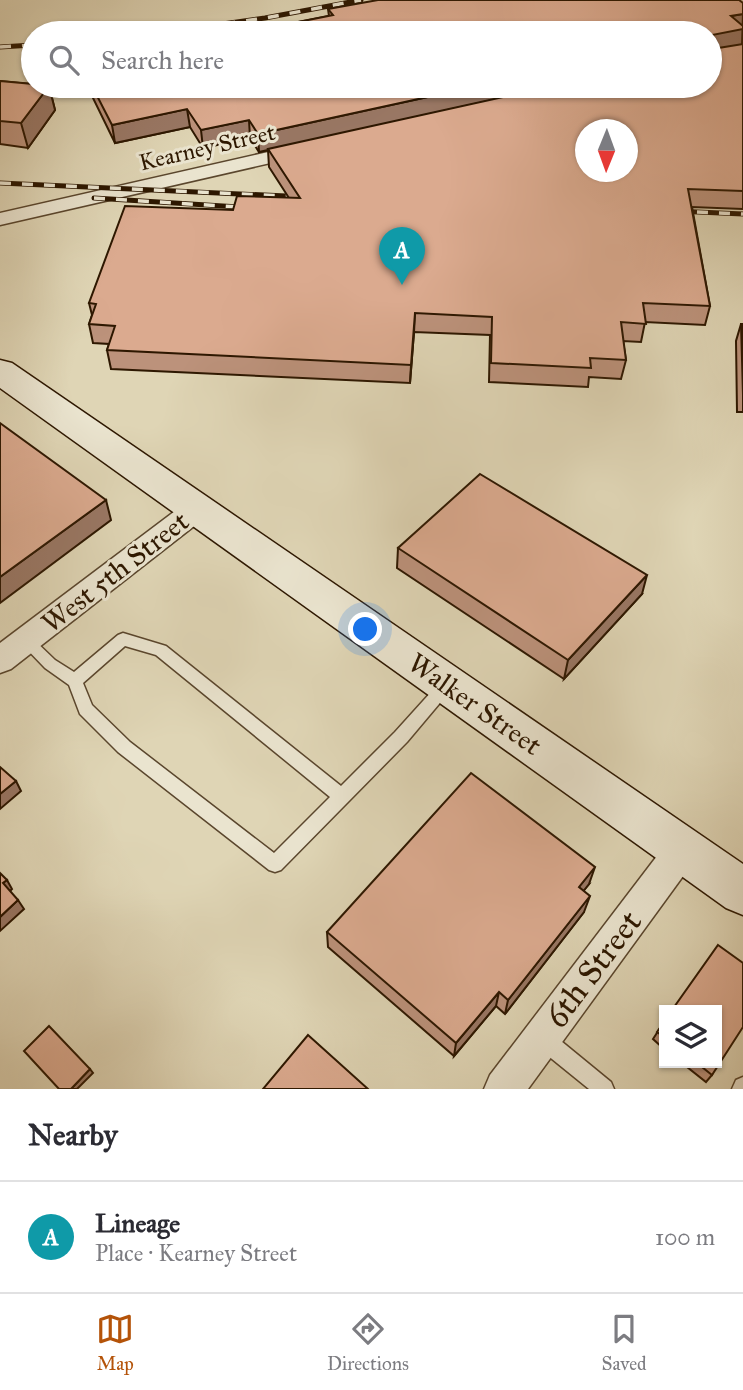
<!DOCTYPE html>
<meta charset="utf-8">
<style>
:root{--surface:#fff;--page:#f7f7f7;--text:#2b2b33;--muted:#7c7c81;--line:#e1e1e2;--accent:#b45309}
body{margin:0;font-family:"IM FELL Great Primer",serif;background:var(--page);color:var(--text)}
.controls{position:absolute;right:21px;bottom:21px;display:grid;overflow:hidden;border-radius:0px;box-shadow:0 2px 5px #0004}
.controls button{width:63px;height:63px;display:grid;place-items:center;padding:0;border:0;border-bottom:2px solid var(--line);background:var(--surface);color:var(--text);font:35px sans-serif}
.compass{position:absolute;left:575px;top:119px;width:63px;height:63px;border-radius:50%;background:var(--surface);box-shadow:0 2px 5px #0004;rotate:181deg}
.you{position:absolute;left:366px;top:630px;width:24px;height:24px;margin:-18px;border:5px solid #fff;border-radius:50%;background:#1a73e8;box-shadow:0 0 0 10px #1a73e833}
.badge{display:grid;place-items:center;width:46px;height:46px;border-radius:50%;background:var(--accent);color:#fff;font-size:23px;font-weight:700}
.pin{position:absolute;translate:-50% -58px;filter:drop-shadow(0 2px 4px #0008)}
.pin::after{content:'';position:absolute;top:37px;width:24px;height:21px;background:inherit;clip-path:polygon(0 0,100% 0,50% 100%)}
.list{margin:0;padding:0;list-style:none}
h2{display:flex;justify-content:space-between;align-items:center;height:91px;margin:0;padding:0 28px;font-size:30px}
h2 small{font-size:23px;font-weight:400;color:var(--muted)}
.list li{display:grid;grid-template-columns:46px 1fr auto;gap:21px;align-items:center;box-sizing:border-box;height:112px;padding:0 28px;border-top:2px solid var(--line)}
.list b{display:block;font-size:26px;white-space:nowrap}
.list p{margin:0;font-size:23px;white-space:nowrap;color:var(--muted)}
.list em{font-size:23px;font-style:normal;color:var(--muted)}
.icon{flex:none;width:38px;height:38px;fill:none;stroke:currentColor;stroke-width:2;stroke-linecap:round;stroke-linejoin:round}
.map{position:relative;flex:none;width:743px;height:1089px;overflow:hidden}
.search{position:absolute;background:var(--surface);box-shadow:0 2px 5px #0004;left:21px;right:21px;top:21px;height:77px;display:flex;align-items:center;gap:18px;box-sizing:border-box;padding:0 24px;border-radius:38px;color:var(--muted);font-size:26px}
.sheet{height:203px;background:var(--surface)}
nav{display:flex;justify-content:space-around;align-items:center;box-sizing:border-box;height:98px;border-top:2px solid var(--line);background:var(--surface);font-size:19px;color:var(--muted)}
nav a{display:grid;justify-items:center;gap:4px}
nav .on{color:var(--accent)}
.map>svg:first-child{display:block}
.lines{fill:none;stroke-linecap:round;stroke-linejoin:round}
.lane-casing{stroke:#5a462d;stroke-width:3}
.street-casing{stroke:#5a462d;stroke-width:3}
.secondary-casing{stroke:#2d1700;stroke-width:3}
.lane{fill:#eae4cf;fill-rule:evenodd}
.street{fill:#eae4cf;fill-rule:evenodd}
.secondary{fill:#eae4cf;fill-rule:evenodd}
.rail-casing{stroke:#2d1700;stroke-width:5}
.rail{stroke:#eae4cf;stroke-width:3.5;stroke-dasharray:11;stroke-linecap:butt}
.wall{fill:#bc927b;stroke:#2d1700;stroke-width:2}
.shaded-wall{fill:#997764;stroke:#2d1700;stroke-width:2}
.building{fill:#dbaa8f;stroke:#2d1700;stroke-width:2;fill-rule:evenodd}
.labels{text-anchor:middle;dominant-baseline:central;stroke-width:6;stroke-linejoin:round;paint-order:stroke}
.far-street-label{font-size:23px;fill:#2d1700;stroke:#eae4cf}
.street-label{font-size:28px;fill:#2d1700;stroke:#eae4cf}
.near-street-label{font-size:33px;fill:#2d1700;stroke:#eae4cf}
</style>
<div class="map">
<svg width="743" height="1089" viewBox="0 0 743 1089">
<rect width="100%" height="100%" fill="#dfd5b5"/>
<filter id="stains"><feTurbulence type="fractalNoise" baseFrequency=".00286" numOctaves="4"/><feColorMatrix values="0 0 0 0 .2 0 0 0 0 .09 0 0 0 0 .02 0 0 0 .5 -.17"/></filter>
<radialGradient id="worn" r=".72"><stop offset=".6" stop-color="#630" stop-opacity="0"/><stop offset="1" stop-color="#630" stop-opacity=".3"/></radialGradient>
<g class="lines">
<defs>
<g id="lane">
<path d="M123,633L166,646L341,786L395,732L442,680L447,678L452,680L455,685L407,742L281,870L275,872L269,870L118,752L80,714L69,685L45,668L19,641L21,637L26,635L31,637L55,660L74,672L118,635ZM125,646L156,655L330,797L274,853L130,742L92,705L83,683Z"/>
<polygon points="543,1029 550,1032 611,1082 614,1089 589,1089 536,1046 533,1039 536,1032"/>
<polygon points="743,1077 743,1089 732,1089 736,1080"/>
</g>
<g id="street">
<polygon points="303,144 310,146 313,150 310,154 0,225 0,213"/>
<polygon points="197,499 207,502 211,509 207,516 11,669 0,673 0,643 187,502"/>
<polygon points="682,834 694,839 699,850 694,861 528,1089 484,1089 490,1075 670,839"/>
</g>
<polygon id="secondary" points="0,360 12,363 743,864 743,915 726,908 0,388"/>
</defs>
<use href="#lane" class="lane-casing"/>
<use href="#street" class="street-casing"/>
<use href="#secondary" class="secondary-casing"/>
<use href="#lane" class="lane"/>
<use href="#street" class="street"/>
<use href="#secondary" class="secondary"/>
<defs>
<g id="rail">
<polyline points="159,33 265,18 361,0"/>
<polyline points="0,47 33,45"/>
<polyline points="0,183 308,197"/>
<polyline points="94,198 255,208"/>
<polyline points="675,211 743,214"/>
</g>
</defs>
<use href="#rail" class="rail-casing"/>
<use href="#rail" class="rail"/>
</g>
<g class="wall">
<polygon points="743,3 743,209 692,207 710,306 705,325 645,322 641,342 623,341 626,360 621,379 589,377 588,387 489,382 490,335 414,332 410,383 111,369 107,350 109,344 93,343 89,324 92,315 89,303 233,210 289,198 269,167 268,150 259,152 250,138 203,148 190,127 115,143 92,96 90,86 710,86 710,33 253,33 253,31 329,16 328,9"/>
<polygon points="0,81 49,86 55,110 28,148 0,144"/>
<polygon points="741,324 743,324 743,412 737,412 736,341"/>
<polygon points="398,548 642,594 564,679 397,568"/>
<polygon points="589,884 583,891 584,912 505,1014 496,1006 454,1056 328,947 327,932"/>
<polygon points="664,1022 664,1049 653,1039"/>
<polygon points="682,1063 717,1063 712,1075 706,1082"/>
</g>
<g class="shaded-wall">
<polygon points="743,14 742,46 710,52 712,35 731,16"/>
<polygon points="49,86 55,110 28,148 21,123"/>
<polygon points="478,86 555,86 259,152 258,134"/>
<polygon points="187,109 190,127 115,143 112,125"/>
<polygon points="249,120 250,138 203,148 201,130"/>
<polygon points="415,313 414,332 410,383 411,365"/>
<polygon points="106,500 111,520 0,603 0,577"/>
<polygon points="647,575 642,594 564,679 568,660"/>
<polygon points="16,781 21,791 0,809 0,794"/>
<polygon points="595,867 589,884 574,903 579,887"/>
<polygon points="7,880 12,889 8,893 3,883"/>
<polygon points="590,896 584,912 505,1014 508,1000"/>
<polygon points="18,900 24,909 0,931 0,917"/>
<polygon points="499,992 496,1006 454,1056 456,1043"/>
<polygon points="90,1069 93,1073 77,1089 71,1089"/>
</g>
<g class="building">
<path d="M378,0H739L743,3V14L731,16L743,26V29L712,35V49L743,44V191L688,189L710,306L643,303L646,324L621,322L626,360L590,358L591,368L491,363L492,317L415,313L411,365L107,350L115,326L89,324L96,304L89,303L125,206L233,210L237,196L300,198L268,149L553,86H710V33H254L253,31L333,15L328,9ZM585,130H627V172H585Z"/>
<polygon points="0,81 33,84 33,86 49,86 21,123 0,121"/>
<polygon points="92,86 478,86 258,134 249,120 201,130 187,109 112,125"/>
<polygon points="741,324 743,324 743,395"/>
<polygon points="0,423 106,500 0,577"/>
<polygon points="480,474 647,575 568,660 398,548"/>
<polygon points="0,767 16,781 0,794"/>
<polygon points="471,773 595,867 579,887 590,896 508,1000 499,992 456,1043 327,932"/>
<polygon points="0,873 7,880 3,883 18,900 0,917"/>
<polygon points="718,945 743,963 743,1027 712,1075 697,1063 717,1063 717,1010 672,1010"/>
<polygon points="664,1022 664,1037 657,1032"/>
<polygon points="49,1026 90,1069 71,1089 59,1089 24,1051"/>
<polygon points="308,1035 368,1089 263,1089"/>
</g>
<g class="labels">
<g class="far-street-label">
<text transform="translate(207 147) rotate(-13)">Kearney Street</text>
</g>
<g class="street-label">
<text transform="translate(115 572) rotate(-38)">West 5th Street</text>
<text transform="translate(475 704) rotate(35)">Walker Street</text>
</g>
<g class="near-street-label">
<text transform="translate(593 969) rotate(-53)">6th Street</text>
</g>
</g>
<rect width="100%" height="100%" filter="url(#stains)"/>
<rect width="100%" height="100%" fill="url(#worn)"/>
</svg>
<div class="controls">
<button><svg class="icon" aria-label="layers" viewBox="0 0 24 24"><path d="M12 4l9 5-9 5-9-5zM3 14l9 5 9-5"/></svg></button>
</div>
<svg class="compass" viewBox="-18 -18 36 36"><path d="M0-13l5 13h-10z" fill="#e53935"/><path d="M0 13l5-13h-10z" fill="#7c7c81"/></svg>
<div class="you"></div>
<div class="pin badge" style="left:402px;top:285px;background:#0f9aa8">A</div>
<div class="search"><svg class="icon" aria-label="search" viewBox="0 0 24 24"><circle cx="10" cy="10" r="6"/><path d="M15 15l6 6"/></svg>Search here</div>
</div>
<section class="sheet">
<h2>Nearby<small></small></h2>
<ul class="list">
<li><span class="badge" style="background:#0f9aa8">A</span><div><b>Lineage</b><p>Place · Kearney Street</p></div><em>100 m</em></li>
</ul>
</section>
<nav>
<a class="on"><svg class="icon" aria-label="map" viewBox="0 0 24 24"><path d="M3 6l6-2 6 2 6-2v14l-6 2-6-2-6 2zM9 4v14M15 6v14"/></svg>Map</a>
<a><svg class="icon" aria-label="directions" viewBox="0 0 24 24"><path d="M12 3l9 9-9 9-9-9zM9 14v-3h6M13 9l2 2-2 2"/></svg>Directions</a>
<a><svg class="icon" aria-label="saved" viewBox="0 0 24 24"><path d="M7 4h10v16l-5-4-5 4z"/></svg>Saved</a>
</nav>
